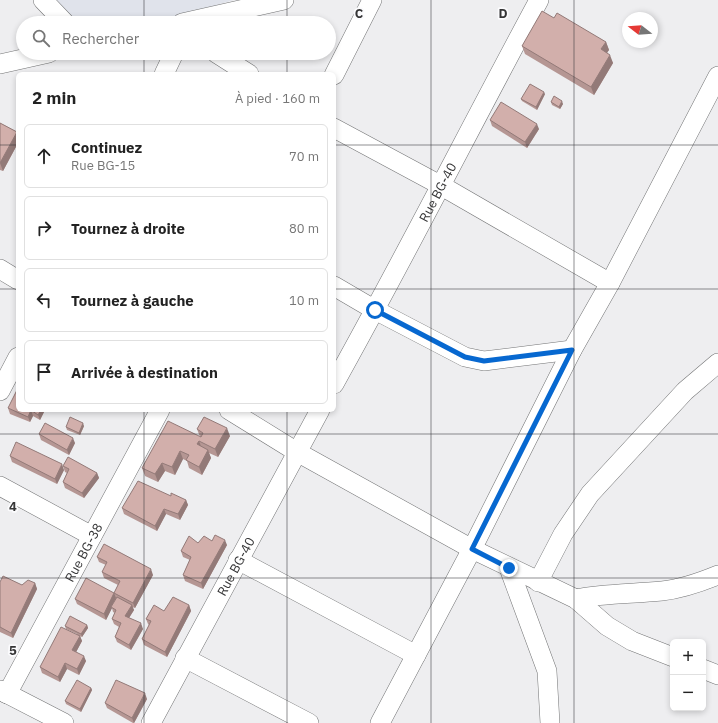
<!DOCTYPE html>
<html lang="fr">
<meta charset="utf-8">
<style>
:root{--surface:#fff;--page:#f2f2f2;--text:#222;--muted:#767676;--line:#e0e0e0}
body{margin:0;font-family:"IBM Plex Sans",sans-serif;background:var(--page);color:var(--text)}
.controls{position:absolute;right:12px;bottom:12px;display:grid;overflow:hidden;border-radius:6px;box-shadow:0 2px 6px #0003}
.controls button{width:36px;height:36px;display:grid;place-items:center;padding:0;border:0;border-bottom:1px solid var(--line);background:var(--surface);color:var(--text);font:20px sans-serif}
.compass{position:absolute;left:622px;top:12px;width:36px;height:36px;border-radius:50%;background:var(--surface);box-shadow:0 2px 6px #0003;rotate:287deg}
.stop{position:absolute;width:12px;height:12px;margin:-9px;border:3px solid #0768d0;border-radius:50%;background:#fff}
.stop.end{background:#0768d0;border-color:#fff;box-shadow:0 1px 4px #0008}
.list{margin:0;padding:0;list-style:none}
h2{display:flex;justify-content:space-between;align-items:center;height:52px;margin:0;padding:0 16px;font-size:17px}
h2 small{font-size:13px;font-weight:400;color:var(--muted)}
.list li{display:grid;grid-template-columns:26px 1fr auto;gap:12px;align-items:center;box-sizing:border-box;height:64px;margin:0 8px 8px;padding:0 8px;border:1px solid var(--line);border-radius:6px}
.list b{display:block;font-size:15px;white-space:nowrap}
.list p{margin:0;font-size:13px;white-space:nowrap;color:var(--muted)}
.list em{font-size:13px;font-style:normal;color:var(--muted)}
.icon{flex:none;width:22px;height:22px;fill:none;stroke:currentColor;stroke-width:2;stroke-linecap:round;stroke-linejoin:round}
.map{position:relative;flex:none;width:718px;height:723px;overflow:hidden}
.search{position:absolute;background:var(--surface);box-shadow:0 2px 6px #0003;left:16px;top:16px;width:320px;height:44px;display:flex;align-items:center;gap:10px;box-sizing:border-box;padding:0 14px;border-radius:22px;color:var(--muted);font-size:15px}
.panel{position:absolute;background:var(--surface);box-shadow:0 2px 6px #0003;left:16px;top:72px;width:320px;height:340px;border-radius:6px}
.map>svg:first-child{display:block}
.built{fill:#e0e3eb}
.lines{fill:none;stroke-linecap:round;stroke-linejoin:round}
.street-casing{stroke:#737475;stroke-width:20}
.street{stroke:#fff;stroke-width:19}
.wall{fill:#b59693}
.shaded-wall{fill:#937a78}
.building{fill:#d2afab;stroke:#937a78}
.route{stroke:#0768d0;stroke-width:5}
.grid{fill:none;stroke:#353536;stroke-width:1;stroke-opacity:0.55}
.labels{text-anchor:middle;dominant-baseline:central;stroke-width:3.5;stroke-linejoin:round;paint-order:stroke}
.street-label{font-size:13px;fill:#353536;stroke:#fbfbfd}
.grid-label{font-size:13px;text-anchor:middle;font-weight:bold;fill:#353536;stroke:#fbfbfd;stroke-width:3.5;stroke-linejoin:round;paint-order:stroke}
</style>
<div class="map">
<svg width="718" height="723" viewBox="0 0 718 723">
<rect width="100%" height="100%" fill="#eeeef0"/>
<polygon class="built" points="43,0 233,0 157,23 65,23"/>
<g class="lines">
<defs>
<g id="street">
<polyline points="43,0 65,23"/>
<polyline points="182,23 284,0"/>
<polyline points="216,53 249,74"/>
<polyline points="0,64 49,53"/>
<polyline points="164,74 174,53"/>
<polyline points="334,75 372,0"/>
<polyline points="334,128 440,185 610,283"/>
<polyline points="0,269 18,280"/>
<polyline points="334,286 375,310 465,357 484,361 572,350"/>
<path id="s1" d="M334,384C405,257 470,128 539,0"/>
<polyline points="0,391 18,357"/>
<polyline points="229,410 297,452 472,549 576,599 607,626 632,641 673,657"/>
<polyline points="0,486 92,536"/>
<polyline points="238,560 416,655"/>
<polyline points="509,568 547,671 550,723"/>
<polyline points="538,582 563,534 590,494 685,391 718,363"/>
<path d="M576,599C605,593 633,594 662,591C681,589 701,582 718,575"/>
<polyline points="185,658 309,723"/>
<polyline points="703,669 718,675"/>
<polyline points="0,690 64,723"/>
<path id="s2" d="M7,694L160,410"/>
<path id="s3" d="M151,723L320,410"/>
<polyline points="380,723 472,549 572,350 610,283 718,76"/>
</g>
</defs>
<use href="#street" class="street-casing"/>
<use href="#street" class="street"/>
</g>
<g class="wall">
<polygon points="554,18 606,42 609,50 607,52 613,63 594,95 525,54 522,46"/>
<polygon points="545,94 537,110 522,101 521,99"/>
<polygon points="551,102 563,104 560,109 552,105"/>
<polygon points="490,120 539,129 527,148 492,126"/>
<polygon points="0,123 17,132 18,135 18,143 3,171 0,170"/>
<polygon points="8,408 45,410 40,420 33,416 30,422 10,414"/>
<polygon points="84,426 80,435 67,430 66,427"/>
<polygon points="197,429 230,436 218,457 209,453 211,458 202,475 189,468 187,461 183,459 175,475 165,471 158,482 145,476 142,468 200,437"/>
<polygon points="39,434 75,443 69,455 41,440"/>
<polygon points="10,456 64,470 57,484 12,462"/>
<polygon points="63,466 97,473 99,478 84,498 65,488 63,482 67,473 65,472"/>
<polygon points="171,496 186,500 188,505 180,520 166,514 157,531 124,514 122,508"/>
<polygon points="198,543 227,545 203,589 185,581 183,575 190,560 183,557 181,551"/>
<polygon points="97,557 153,575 135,608 132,607 134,610 129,618 143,629 131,650 117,642 115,637 119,627 114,624 112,619 115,613 113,612 112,608 106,620 77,604 75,599 114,593 118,585 104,578 102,572 106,565 99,562"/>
<polygon points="0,582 22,585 35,583 37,589 13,638 0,632"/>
<polygon points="189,605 191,611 167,657 144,645 142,639 149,625 148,624 146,619 164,611"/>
<polygon points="87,625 88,628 82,637 80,636 82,641 76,652 86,661 79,675 67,669 60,682 42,673 40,667 77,634 66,629 65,626"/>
<polygon points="91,688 92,690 81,712 66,704 65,701"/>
<polygon points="147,699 134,723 133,723 107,708 105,703"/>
</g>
<g class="shaded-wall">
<polygon points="606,42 609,50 604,57 601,49"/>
<polygon points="610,55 613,63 594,95 591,87"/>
<polygon points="544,92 545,94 537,110 536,107"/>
<polygon points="562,101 563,104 560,109 559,107"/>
<polygon points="537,124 539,129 527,148 525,142"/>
<polygon points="17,132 18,135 18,143 3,171 0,163"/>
<polygon points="31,410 33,416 30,422 28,417"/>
<polygon points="41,410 45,410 40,420 38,415"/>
<polygon points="83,423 84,426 80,435 79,433"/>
<polygon points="227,428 230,436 218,457 215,449"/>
<polygon points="73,438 75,443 69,455 67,450"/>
<polygon points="199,441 202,449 197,444"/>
<polygon points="208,450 211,458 202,475 199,467"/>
<polygon points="180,451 183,459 175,475 172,467"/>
<polygon points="162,463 165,471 158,482 155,474"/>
<polygon points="62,464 64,470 57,484 55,479"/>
<polygon points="97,473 99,478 84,498 82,493"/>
<polygon points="186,500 188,505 180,520 178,514"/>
<polygon points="164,509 166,514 157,531 155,526"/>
<polygon points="225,540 227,545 203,589 201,583"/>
<polygon points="151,569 153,575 135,608 133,603"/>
<polygon points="35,583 37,589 13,638 11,633"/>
<polygon points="114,593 116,598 111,607 112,608 106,620 104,614"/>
<polygon points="132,605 134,610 127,621 125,616"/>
<polygon points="189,605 191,611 167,657 165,652"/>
<polygon points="141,623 143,629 131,650 129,645"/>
<polygon points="87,625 88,628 82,637 81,634"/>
<polygon points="80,636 82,641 74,656 72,650"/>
<polygon points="84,656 86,661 79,675 77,669"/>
<polygon points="65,663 67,669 60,682 58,677"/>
<polygon points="91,688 92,690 81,712 80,709"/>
<polygon points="145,693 147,699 134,723 132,718"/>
</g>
<g class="building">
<polygon points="542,11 554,18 557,13 606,42 601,49 610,55 591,87 522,46"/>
<polygon points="530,84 544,92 536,107 521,99"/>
<polygon points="554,96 562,101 559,107 551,102"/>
<polygon points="501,102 537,124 525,142 490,120"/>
<polygon points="0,123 17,132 0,163"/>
<polygon points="18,388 18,410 41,410 38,415 31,410 28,417 8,408"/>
<polygon points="70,417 83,423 79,433 66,427"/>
<polygon points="204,417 227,428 215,449 199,441 197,444 208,450 199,467 186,460 189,455 180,451 172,467 162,463 155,474 142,468 168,421 201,437 203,433 197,429"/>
<polygon points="45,423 73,438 67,450 39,434"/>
<polygon points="16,442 62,464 55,479 10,456"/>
<polygon points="68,457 97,473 82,493 63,482 69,469 63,466"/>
<polygon points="138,481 171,496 171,493 186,500 178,514 164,509 155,526 122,508"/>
<polygon points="215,535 225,540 201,583 183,575 191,557 181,551 189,536 198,543 204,536 212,541"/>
<polygon points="104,544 151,569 133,603 114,593 104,614 75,599 86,578 114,593 120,581 102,572 107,562 97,557"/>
<polygon points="3,576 22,585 28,580 35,583 11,633 0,627 0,582"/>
<polygon points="117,597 132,605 125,616 141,623 129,645 115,637 121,623 112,619 116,610 111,607"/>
<polygon points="173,597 189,605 165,652 142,639 151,621 146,619 154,605 164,611"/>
<polygon points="70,616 87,625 81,634 65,626"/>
<polygon points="61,627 80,636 72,650 84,656 77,669 65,663 58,677 40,667"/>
<polygon points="77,680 91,688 80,709 65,701"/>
<polygon points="116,680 145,693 132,718 105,703"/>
</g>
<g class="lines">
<polyline class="route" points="375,310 465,357 484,361 572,350 472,549 509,568"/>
</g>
<path class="grid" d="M144,0V23M287,0V23M431,0V723M574,0V723M144,53V74M287,53V74M0,145H18M334,145H718M0,289H18M334,289H718M144,410V723M287,410V723M0,434H718M0,578H718"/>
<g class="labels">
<g class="street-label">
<text stroke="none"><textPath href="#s1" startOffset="218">Rue BG-40</textPath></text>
<text stroke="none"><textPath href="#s2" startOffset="161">Rue BG-38</textPath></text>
<text stroke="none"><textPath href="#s3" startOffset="178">Rue BG-40</textPath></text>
</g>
</g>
<g class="grid-label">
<text x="359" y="18">C</text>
<text x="503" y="18">D</text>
<text x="13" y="511">4</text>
<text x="13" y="655">5</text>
</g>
</svg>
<div class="controls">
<button>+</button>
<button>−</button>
</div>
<svg class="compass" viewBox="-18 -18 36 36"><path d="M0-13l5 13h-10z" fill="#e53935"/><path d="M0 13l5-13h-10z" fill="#767676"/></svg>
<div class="stop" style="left:375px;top:310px"></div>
<div class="stop end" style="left:509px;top:568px"></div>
<div class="search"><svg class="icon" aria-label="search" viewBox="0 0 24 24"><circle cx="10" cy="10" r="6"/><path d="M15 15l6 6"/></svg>Rechercher</div>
<section class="panel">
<h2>2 min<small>À pied · 160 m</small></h2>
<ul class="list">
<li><svg class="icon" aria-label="ahead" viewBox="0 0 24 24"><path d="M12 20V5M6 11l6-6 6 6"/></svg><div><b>Continuez</b><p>Rue BG-15</p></div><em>70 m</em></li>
<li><svg class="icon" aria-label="right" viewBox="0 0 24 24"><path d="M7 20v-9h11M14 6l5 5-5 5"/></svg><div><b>Tournez à droite</b></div><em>80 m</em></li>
<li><svg class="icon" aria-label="left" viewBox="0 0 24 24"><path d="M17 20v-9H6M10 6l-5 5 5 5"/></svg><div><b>Tournez à gauche</b></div><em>10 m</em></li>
<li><svg class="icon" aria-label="arrive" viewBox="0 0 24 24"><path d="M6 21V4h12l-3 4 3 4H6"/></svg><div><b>Arrivée à destination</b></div></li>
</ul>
</section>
</div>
